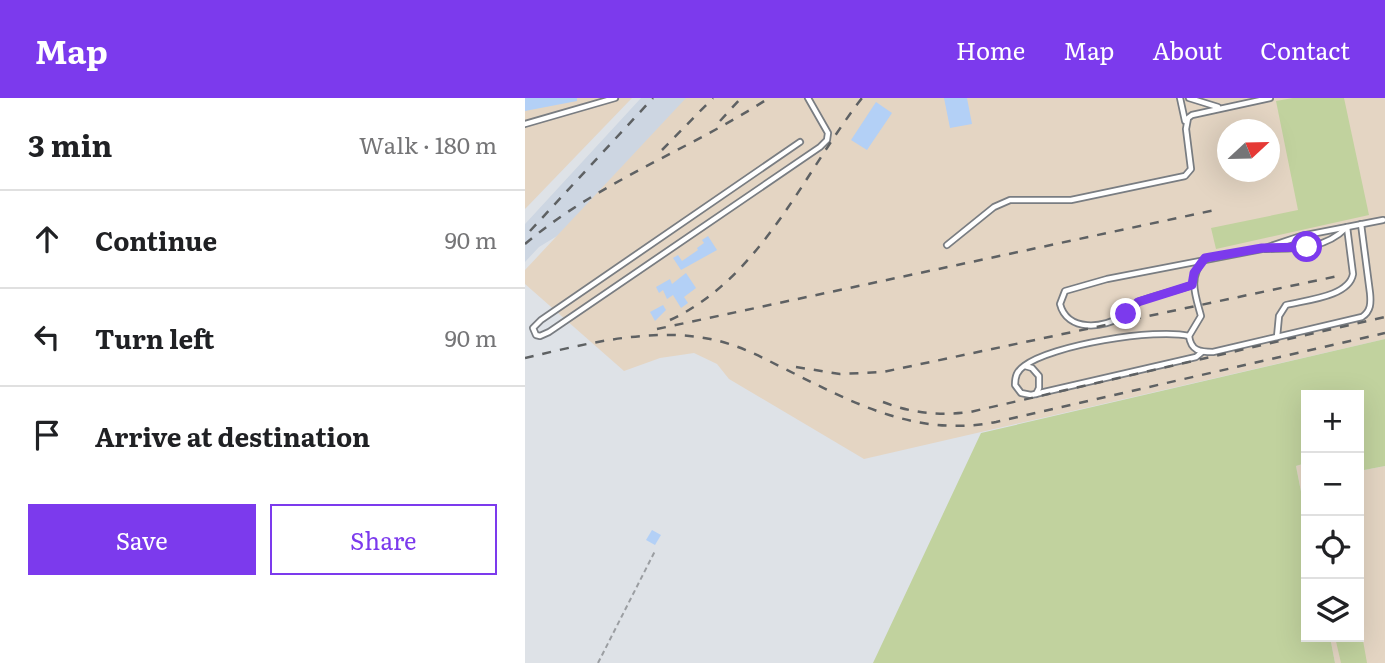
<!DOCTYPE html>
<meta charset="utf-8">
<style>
:root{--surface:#fff;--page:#f2f2f2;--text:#202124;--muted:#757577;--line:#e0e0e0;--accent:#7c3aed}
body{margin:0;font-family:Literata,serif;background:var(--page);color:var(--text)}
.controls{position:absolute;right:21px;bottom:21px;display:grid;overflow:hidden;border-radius:0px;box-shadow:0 7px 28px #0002}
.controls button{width:63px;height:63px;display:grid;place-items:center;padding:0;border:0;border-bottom:2px solid var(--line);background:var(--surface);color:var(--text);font:35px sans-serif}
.compass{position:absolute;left:692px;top:21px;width:63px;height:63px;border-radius:50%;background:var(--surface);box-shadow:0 7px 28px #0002;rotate:68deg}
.stop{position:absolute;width:21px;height:21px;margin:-16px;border:5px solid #7c3aed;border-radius:50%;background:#fff}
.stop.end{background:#7c3aed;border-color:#fff;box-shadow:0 2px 7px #0008}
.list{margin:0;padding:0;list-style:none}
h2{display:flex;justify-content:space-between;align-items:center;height:91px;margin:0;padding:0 28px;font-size:30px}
h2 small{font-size:23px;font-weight:400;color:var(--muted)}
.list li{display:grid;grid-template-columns:46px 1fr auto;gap:21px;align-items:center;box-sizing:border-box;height:98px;padding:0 28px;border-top:2px solid var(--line)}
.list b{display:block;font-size:26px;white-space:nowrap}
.list em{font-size:23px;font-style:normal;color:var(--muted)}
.actions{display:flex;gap:14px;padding:21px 28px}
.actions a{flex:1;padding:16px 0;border:2px solid var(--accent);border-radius:0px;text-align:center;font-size:24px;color:var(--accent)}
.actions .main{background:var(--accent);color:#fff}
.icon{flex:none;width:38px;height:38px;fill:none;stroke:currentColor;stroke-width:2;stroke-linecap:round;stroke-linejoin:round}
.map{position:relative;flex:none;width:860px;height:565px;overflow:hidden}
header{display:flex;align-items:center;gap:42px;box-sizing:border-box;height:98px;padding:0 35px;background:var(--accent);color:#fff}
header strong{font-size:33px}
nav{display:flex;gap:38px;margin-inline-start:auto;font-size:24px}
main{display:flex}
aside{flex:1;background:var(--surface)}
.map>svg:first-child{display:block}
.built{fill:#cdd6e2}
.industrial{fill:#e4d5c3;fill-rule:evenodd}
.green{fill:#c1d29e}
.building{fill:#b3d0f6}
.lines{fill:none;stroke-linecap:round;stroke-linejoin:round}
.service-casing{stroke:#797d82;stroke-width:8}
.path{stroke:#9b9ea2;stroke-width:2;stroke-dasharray:5 3.5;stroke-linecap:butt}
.service{stroke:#fff;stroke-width:4.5}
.rail{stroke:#5e6163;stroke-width:2.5;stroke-dasharray:9 9;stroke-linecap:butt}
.route{stroke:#7c3aed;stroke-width:9}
</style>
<header>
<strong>Map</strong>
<nav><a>Home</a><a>Map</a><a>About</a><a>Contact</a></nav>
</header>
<main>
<aside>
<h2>3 min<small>Walk · 180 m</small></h2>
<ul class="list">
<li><svg class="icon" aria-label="ahead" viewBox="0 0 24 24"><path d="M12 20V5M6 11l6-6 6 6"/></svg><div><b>Continue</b></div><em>90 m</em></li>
<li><svg class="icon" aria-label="left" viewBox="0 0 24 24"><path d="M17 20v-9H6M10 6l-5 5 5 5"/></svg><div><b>Turn left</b></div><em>90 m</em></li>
<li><svg class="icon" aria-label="arrive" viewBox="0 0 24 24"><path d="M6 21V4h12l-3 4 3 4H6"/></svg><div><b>Arrive at destination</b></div></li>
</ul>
<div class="actions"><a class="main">Save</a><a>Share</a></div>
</aside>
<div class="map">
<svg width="860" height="565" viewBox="0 0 860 565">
<rect width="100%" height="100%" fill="#dee2e7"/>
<polygon class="built" points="116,0 259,0 14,149 0,164 0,126"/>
<g class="industrial">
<polygon points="0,0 107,0 0,111"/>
<path d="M161,0H860V241L339,361L204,281L192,266L169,255L135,260L99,273L0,186V172ZM702,32H744V74H702Z"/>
<polygon points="781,365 781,419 771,368"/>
<polygon points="860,368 860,565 810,565 805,539 834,539 834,373"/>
</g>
<g class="green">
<polygon points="768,0 819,0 844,117 691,151 686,130 773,112 751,3"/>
<polygon points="860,241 860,368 834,373 834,297 781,297 781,365 771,368 781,419 781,539 805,539 810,565 348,565 456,335"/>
<polygon points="834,520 842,565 816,565 810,539 834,539"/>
</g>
<g class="building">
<polygon points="0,0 52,0 52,3 0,13"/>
<polygon points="419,0 442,0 447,26 425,30"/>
<polygon points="351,4 367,15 342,52 326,42"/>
<polygon points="183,138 192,152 156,172 148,160 153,157 157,163 173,152 172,150 179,145 177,142"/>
<polygon points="161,175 171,190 159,199 163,205 156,210 148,197 142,201 138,192 134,195 131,189 145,181 147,186"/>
<polygon points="138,207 141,212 130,223 125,214"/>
<polygon points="127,432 136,437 130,447 121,442"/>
</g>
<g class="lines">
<defs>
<g id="service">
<polyline points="655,0 660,23"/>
<polyline points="664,0 693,9"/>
<polyline points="0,26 90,0"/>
<polyline points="275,44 16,222 8,230 11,237 15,238 24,234 295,49 302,42 303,35 283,0"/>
<polyline points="422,147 469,109 485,102 546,102 660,78 666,71 661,31 663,20 667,17 745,0"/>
<path d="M741,151C771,150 799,152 821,130"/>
<path d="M679,161C663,180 670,196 676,218L664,238C666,253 675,254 688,254L837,219C846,213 846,205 845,195L836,126"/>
<path d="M667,187C650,193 632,197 615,203C608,206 605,213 599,217C579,231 542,234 535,206L540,193L582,181L737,151L776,138L858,122"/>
<path d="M664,238C631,230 526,247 499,268C492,273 490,278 490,287L496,295L506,297L671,259L677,254"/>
<path d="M752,239L754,218L761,207C780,202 824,199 828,176L822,129"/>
<polyline points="500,268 507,270 514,278 514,290 511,296"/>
</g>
</defs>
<use href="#service" class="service-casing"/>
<polyline class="path" points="73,565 130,453"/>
<use href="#service" class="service"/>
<g class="rail">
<polyline points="195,23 216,0"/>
<polyline points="137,52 188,0"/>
<polyline points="5,133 128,0"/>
<path d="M0,146C73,84 164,52 244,0"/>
<path d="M145,222C236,180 278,76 337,0"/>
<polyline points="132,231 690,112"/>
<path d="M0,260C60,246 128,228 190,242C212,247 233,257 254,268C325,303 389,340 471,324L860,235"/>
<polyline points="271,269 315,276 358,274 813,178"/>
<path d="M358,304C386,315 415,318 445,314L860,219"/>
</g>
</g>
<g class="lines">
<polyline class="route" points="601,216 613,204 667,187 669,175 680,160 737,150 782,149"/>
</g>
</svg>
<div class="controls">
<button>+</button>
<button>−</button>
<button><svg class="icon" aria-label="locate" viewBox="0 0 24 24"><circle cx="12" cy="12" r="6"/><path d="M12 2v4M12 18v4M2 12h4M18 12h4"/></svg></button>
<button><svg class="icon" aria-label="layers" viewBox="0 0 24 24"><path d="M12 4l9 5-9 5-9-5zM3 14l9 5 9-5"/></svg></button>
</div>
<svg class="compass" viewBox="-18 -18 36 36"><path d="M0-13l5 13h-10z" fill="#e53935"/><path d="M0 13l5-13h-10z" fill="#757577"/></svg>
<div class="stop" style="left:782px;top:149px"></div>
<div class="stop end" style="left:601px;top:216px"></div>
</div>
</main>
